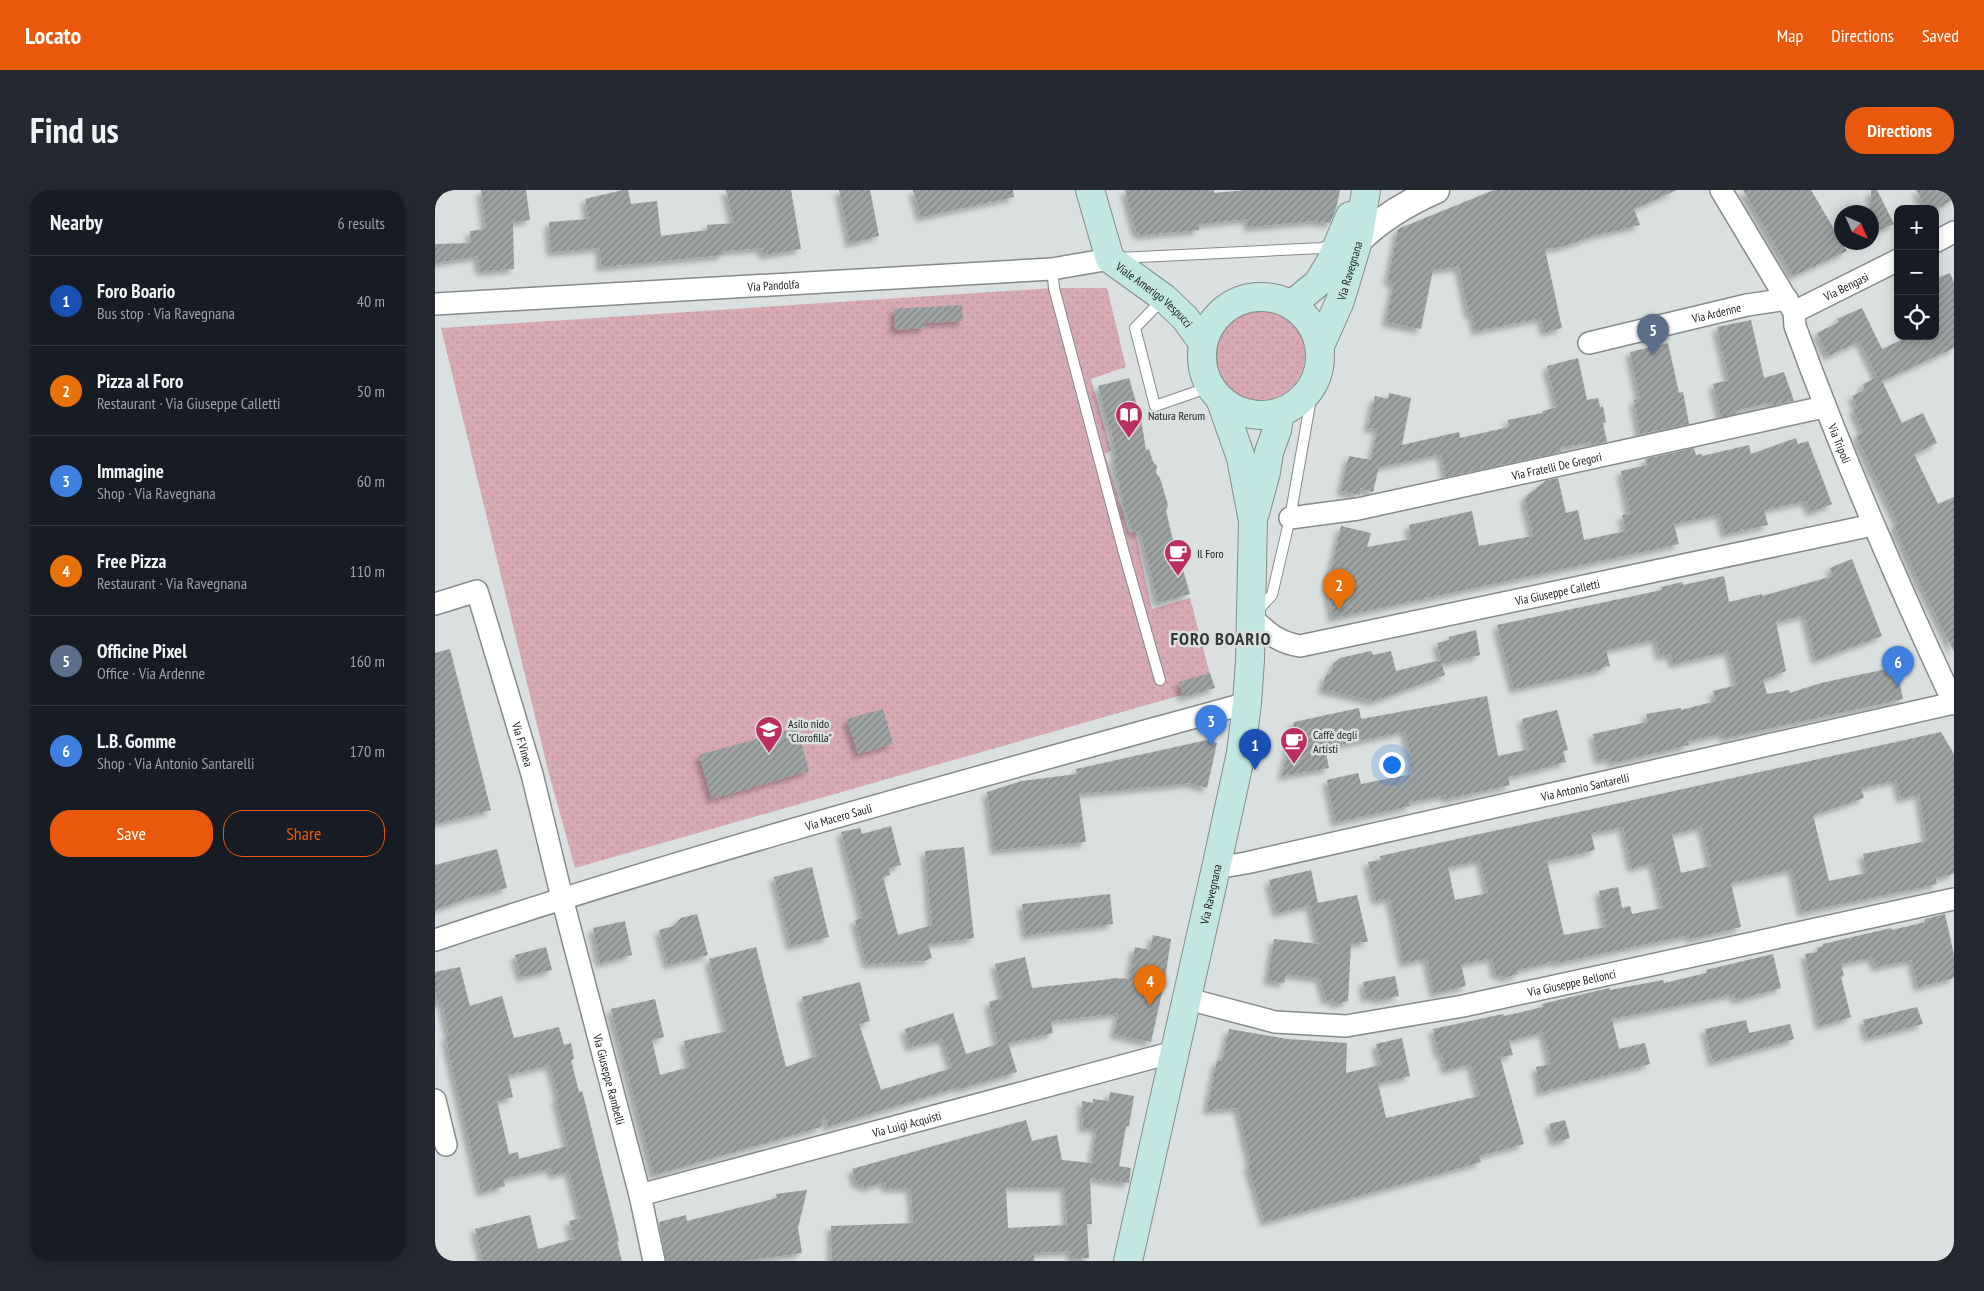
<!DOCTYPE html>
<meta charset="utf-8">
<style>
:root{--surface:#171b24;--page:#242831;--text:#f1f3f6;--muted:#9ea1a6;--line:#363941;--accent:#ea580c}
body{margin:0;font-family:"PT Sans Narrow",sans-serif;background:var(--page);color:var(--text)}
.controls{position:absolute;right:15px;top:15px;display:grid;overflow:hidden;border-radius:10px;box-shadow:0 2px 12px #0003}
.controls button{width:45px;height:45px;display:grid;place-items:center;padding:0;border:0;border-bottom:1px solid var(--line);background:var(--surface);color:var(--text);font:25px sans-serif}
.compass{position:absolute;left:1399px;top:15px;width:45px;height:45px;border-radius:50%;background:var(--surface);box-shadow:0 2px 12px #0003;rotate:135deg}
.you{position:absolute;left:956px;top:574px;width:18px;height:18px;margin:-12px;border:4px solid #fff;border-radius:50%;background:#1a73e8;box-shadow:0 0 0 8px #1a73e833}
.badge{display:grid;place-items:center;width:32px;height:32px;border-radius:50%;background:var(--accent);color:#fff;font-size:16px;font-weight:700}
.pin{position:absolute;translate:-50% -41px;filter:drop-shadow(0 1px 2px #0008)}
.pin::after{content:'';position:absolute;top:26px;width:18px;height:15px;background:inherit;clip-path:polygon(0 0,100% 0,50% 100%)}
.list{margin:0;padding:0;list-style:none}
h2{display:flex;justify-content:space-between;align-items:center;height:65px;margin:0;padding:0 20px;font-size:21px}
h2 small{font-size:16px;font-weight:400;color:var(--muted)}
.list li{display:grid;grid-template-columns:32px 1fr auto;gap:15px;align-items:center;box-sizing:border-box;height:90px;padding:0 20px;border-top:1px solid var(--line)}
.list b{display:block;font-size:19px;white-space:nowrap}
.list p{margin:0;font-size:16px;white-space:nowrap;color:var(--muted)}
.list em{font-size:16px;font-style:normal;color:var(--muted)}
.actions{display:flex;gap:10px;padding:15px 20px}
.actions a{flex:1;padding:11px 0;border:1px solid var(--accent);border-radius:20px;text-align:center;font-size:18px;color:var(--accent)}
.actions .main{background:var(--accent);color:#fff}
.icon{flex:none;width:28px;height:28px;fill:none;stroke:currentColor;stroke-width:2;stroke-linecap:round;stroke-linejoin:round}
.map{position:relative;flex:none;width:1519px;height:1071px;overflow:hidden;border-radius:20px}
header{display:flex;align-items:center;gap:30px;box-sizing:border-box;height:70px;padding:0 25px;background:var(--accent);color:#fff}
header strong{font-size:24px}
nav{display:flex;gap:28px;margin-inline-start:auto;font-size:18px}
.intro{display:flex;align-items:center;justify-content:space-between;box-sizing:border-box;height:120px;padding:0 30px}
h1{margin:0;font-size:35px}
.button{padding:12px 22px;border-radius:20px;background:var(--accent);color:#fff;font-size:18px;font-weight:700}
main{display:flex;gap:30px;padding:0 30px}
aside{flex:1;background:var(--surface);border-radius:20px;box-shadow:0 2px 12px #0003}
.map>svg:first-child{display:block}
.green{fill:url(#green-dots)}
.building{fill:url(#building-hatch);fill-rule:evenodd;filter:url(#shadow)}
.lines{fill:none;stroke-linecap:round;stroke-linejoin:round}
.service-casing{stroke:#848b8a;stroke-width:12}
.minor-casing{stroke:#848b8a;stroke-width:24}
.tertiary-casing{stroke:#848b8a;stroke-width:29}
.secondary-casing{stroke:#848b8a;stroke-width:30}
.service{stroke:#fff;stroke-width:10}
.minor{stroke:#fff;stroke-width:21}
.tertiary{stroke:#fff;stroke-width:26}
.secondary{stroke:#c2e6e2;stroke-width:28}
.labels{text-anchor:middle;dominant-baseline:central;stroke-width:5;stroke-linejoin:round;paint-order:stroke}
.street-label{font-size:12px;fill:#202222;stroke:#d9e0df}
.poi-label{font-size:12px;fill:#202222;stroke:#d9e0df;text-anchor:start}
.district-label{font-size:18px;font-weight:bold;letter-spacing:1px;fill:#323837;stroke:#d9e0df}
</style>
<header>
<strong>Locato</strong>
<nav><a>Map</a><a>Directions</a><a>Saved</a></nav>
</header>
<div class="intro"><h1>Find us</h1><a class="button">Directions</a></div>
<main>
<aside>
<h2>Nearby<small>6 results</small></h2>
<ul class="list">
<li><span class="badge" style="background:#1a4fb4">1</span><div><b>Foro Boario</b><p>Bus stop · Via Ravegnana</p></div><em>40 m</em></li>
<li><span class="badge" style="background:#e8710a">2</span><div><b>Pizza al Foro</b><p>Restaurant · Via Giuseppe Calletti</p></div><em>50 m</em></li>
<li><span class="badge" style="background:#3f7fe0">3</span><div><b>Immagine</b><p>Shop · Via Ravegnana</p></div><em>60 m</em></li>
<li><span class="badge" style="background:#e8710a">4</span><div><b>Free Pizza</b><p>Restaurant · Via Ravegnana</p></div><em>110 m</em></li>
<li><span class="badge" style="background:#5c6f8a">5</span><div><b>Officine Pixel</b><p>Office · Via Ardenne</p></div><em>160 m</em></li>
<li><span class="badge" style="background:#3f7fe0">6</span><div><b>L.B. Gomme</b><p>Shop · Via Antonio Santarelli</p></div><em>170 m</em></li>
</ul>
<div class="actions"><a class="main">Save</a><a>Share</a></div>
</aside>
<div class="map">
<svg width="1519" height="1071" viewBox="0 0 1519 1071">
<defs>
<pattern id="green-dots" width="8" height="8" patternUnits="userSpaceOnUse" patternTransform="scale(1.25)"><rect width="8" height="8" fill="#d7a9b3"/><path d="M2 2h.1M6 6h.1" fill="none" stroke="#b8919a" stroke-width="1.8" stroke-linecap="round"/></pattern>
<pattern id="building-hatch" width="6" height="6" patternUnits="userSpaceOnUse" patternTransform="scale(1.25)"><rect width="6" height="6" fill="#9da4a3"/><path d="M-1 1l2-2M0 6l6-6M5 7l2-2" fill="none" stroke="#808584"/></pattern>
<filter id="shadow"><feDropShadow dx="-4.5" dy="4.5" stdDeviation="2.5" flood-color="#0004"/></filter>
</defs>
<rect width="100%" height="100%" fill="#d9e0df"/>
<g class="green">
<polygon points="619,98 672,98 691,177 656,189 676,260 670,264 694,343 700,342 717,419 755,408 778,496 140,678 113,580 6,138"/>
<circle cx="825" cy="165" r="45"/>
</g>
<g class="building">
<polygon points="46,0 91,0 95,30 78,32 79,79 45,81 43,66 0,73 0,54 36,53 35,41 51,39"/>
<polygon points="188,0 193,0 196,14 222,11 226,46 272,40 272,35 299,33 291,0 356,0 366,59 328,65 327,58 288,61 288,65 166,77 165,58 116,62 114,32 154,29 150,9"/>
<polygon points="404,0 435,0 444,46 415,53"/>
<polygon points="478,0 578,0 579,7 486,27"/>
<polygon points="690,0 779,0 779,3 810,0 905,0 901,19 895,33 876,31 813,37 813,29 764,34 764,40 706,45 701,41"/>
<polygon points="1059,0 1242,0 1199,19 1205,35 1161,45 1126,57 1110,59 1127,138 1110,142 1106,128 1041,141 1037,123 1034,124 1024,77 998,80 986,139 951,132 959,93 953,91 963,39"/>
<polygon points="1308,0 1376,0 1412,61 1358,86"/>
<polygon points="1436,0 1442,0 1459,34 1436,44"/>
<polygon points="1481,0 1519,0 1519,9 1501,19 1491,19"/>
<polygon points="1515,83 1519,92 1519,158 1447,191 1467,233 1488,223 1502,253 1479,264 1503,314 1519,307 1519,462 1481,385 1459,335 1463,333 1421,246 1428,242 1418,219 1422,217 1417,206 1430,200 1428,194 1442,187 1425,151 1393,166 1382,143 1404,132 1402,129 1427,118 1447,159 1475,146 1500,146 1500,89"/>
<polygon points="527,115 528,131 490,133 490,138 460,140 459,119"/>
<polygon points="1316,130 1329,188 1349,182 1359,211 1338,215 1337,212 1300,221 1301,224 1286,227 1278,194 1294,190 1282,137"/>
<polygon points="1233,153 1244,203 1248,202 1254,234 1205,244 1199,210 1205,208 1195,162"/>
<polygon points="1143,168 1152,210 1163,208 1165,217 1168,216 1171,232 1168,233 1172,252 1157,255 1156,252 1125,258 1126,262 1011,287 1006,264 944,277 938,302 925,298 925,305 906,301 914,266 936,270 943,239 933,238 940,206 953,209 954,203 976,208 967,255 1024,242 1025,248 1074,237 1073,230 1108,223 1108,221 1122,217 1112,176"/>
<polygon points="694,188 706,229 711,260 714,259 718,272 722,276 721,283 725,288 733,315 731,321 741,363 743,362 755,404 723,413 705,341 698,342 687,313 689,305 684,300 685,292 680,287 682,284 678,269 681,268 676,238 674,238 663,196"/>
<polygon points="1361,248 1363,254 1373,251 1397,314 1376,322 1371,311 1329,320 1333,335 1290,344 1285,324 1239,334 1244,354 898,428 892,397 906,336 936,343 932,357 976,349 974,335 1037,321 1044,356 1098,346 1090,310 1091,306 1112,290 1123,288 1131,323 1143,320 1149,350 1191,341 1187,325 1195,324 1186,281 1212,275 1210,269 1259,258 1261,265 1267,264 1267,266 1314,255 1316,264"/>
<polygon points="1417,369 1447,446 1381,470 1370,425 1341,432 1351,481 1328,490 1332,504 1354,500 1355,503 1386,493 1461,477 1468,509 1290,548 1288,543 1253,551 1254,555 1177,573 1176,568 1164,570 1158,544 1213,532 1211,524 1246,518 1246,520 1281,511 1278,501 1302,495 1294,461 1238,474 1236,464 1225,466 1221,449 1171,460 1175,476 1167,477 1168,479 1079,499 1062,435 1227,400 1226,397 1247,392 1248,395 1289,386 1294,412 1327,404 1327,406 1398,386 1395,378"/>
<polygon points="1041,440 1045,465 1007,474 1002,453 1014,450 1014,447"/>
<polygon points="15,459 56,620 0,634 0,463"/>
<polygon points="936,461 938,465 956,461 961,481 1006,470 1010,485 939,511 887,499 891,485 895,485 898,474 905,468"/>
<polygon points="775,483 780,498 748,507 744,492"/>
<polygon points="1052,506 1063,566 1094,559 1087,529 1122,520 1133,560 1128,561 1131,572 1073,587 1075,595 1011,609 1011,605 974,612 975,616 901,632 892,590 923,583 926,594 977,584 975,573 977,572 970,541 890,558 894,578 847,586 859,532 924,518 926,529"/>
<polygon points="448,519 458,554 423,564 412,529"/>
<polygon points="362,538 374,581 277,609 264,565"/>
<path d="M1506,542L1519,564V684L1501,688L1502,694L1367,722L1357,679L1322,687L1296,693L1306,737L1255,749L1254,745L1121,773L1120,771L1082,780L1083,784L1068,788L1067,784L1061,785L1057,768L1026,774L1031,796L999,803L992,768L969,773L955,708L941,711L933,672L946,670L945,666ZM1461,590L1466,609L1484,604L1492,651L1428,664L1432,683L1394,691L1378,625L1429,608L1426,598ZM1188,637L1197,678L1218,673L1228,718L1197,724L1195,716L1187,718L1183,697L1164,701L1171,737L1129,745L1112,671L1160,660L1156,643ZM1267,637L1276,676L1246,683L1237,644ZM1045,670L1053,703L1020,710L1013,677Z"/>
<polygon points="772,550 782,553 772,598 755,593 644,604 651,652 560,660 552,602 587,591 642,584 641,579"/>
<polygon points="456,636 466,675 454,678 455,685 448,687 463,745 497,735 490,661 529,657 539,748 493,754 497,768 489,771 432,774 420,730 428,728 406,642 425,638 427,644"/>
<polygon points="62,659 72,698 33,708 0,720 0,675"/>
<polygon points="377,677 394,747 356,756 339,687"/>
<polygon points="876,680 883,713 922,705 933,752 916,753 913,811 900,814 899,809 891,810 885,788 852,784 849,793 833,790 839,749 884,754 875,715 842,723 834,690"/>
<polygon points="675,704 678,734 591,745 587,714"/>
<polygon points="262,724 273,765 233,775 224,740 239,736 246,728"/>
<polygon points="1510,724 1519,765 1519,788 1483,797 1477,770 1441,777 1437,767 1406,774 1409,786 1406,787 1416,827 1385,836 1370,764 1383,762 1382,758 1388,756 1388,754 1456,738 1457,740 1490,732 1490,729"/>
<polygon points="190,731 197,765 165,773 158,738"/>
<polygon points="718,745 736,749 730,789 716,852 679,844 684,823 616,831 618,843 573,853 582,882 524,899 523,897 392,937 391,927 389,926 386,937 219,985 176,819 220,809 229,847 217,850 225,885 255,877 249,851 292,841 274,769 321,757 351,877 382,866 367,807 425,792 435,831 424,834 446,900 517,878 508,849 475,857 470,839 518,823 531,864 563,854 554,812 568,808 560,774 590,767 597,798 676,789 676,788 694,789 700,757 715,760"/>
<polygon points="111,757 117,780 86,787 80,765"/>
<polygon points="1338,764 1346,798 1301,810 1299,804 1177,829 1184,859 1210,853 1215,874 1106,902 1101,877 1116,874 1108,842 1074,851 1078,865 1065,867 1089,954 1044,966 1046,972 830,1032 813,975 816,974 803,918 772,920 782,870 787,871 794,839 853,849 912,853 911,883 946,875 941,854 967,848 975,886 943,893 951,928 1045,906 1036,874 1011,880 1007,863 1004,864 998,839 1068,824 1069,826 1108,817 1107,814 1174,798 1175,800 1228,790 1229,793 1272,783 1271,780"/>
<path d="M25,777L35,816L67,806L79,848L124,837L129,855L136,853L139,869L136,870L144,902L147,901L151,916L184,1051L182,1052L187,1071H48L40,1039L95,1025L103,1059L139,1049L134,1031L146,1028L134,981L118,985L116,978L68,989L70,996L46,1002L14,863L11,846H14L7,812L3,813L0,800V782ZM115,875L124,907L121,908L133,956L84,969L83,962L74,964L62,911L78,907L73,885Z"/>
<polygon points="960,786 964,806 941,810 940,806 931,808 928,792"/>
<polygon points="1482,817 1488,834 1433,848 1428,830"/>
<polygon points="1311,830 1314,843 1355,834 1359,849 1278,872 1270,839"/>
<path d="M675,902L699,906L694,936H691L684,976L696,978L694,993L655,988L657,1034H652L654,1068H636V1061L599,1063V1071H397L396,1036L478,1033L476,998H451L450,992L429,998L428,993L422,995L417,979L591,930L597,951L622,945L627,970L657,973L662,938H648L647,911L658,913V909L674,911ZM571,997H630L632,1035L573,1038Z"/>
<polygon points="1130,930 1135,948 1120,952 1114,934"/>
<polygon points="372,1000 363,1038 367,1063 307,1071 231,1071 224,1032 251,1025 252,1031 342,1008 341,1004"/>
</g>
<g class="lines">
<defs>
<g id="service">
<polyline points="684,68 887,58 898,53"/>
<polyline points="617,79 619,98 689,363 725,490"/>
<polyline points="728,109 700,138 720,216 775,197"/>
<polyline points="822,421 837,405 855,328 878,197"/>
</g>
<g id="minor">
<path id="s1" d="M1286,0L1359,122L1360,136C1407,265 1461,390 1519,514"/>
<polyline points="1500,52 1519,42"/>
<path id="s2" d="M0,114L617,79L675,69"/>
<path id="s3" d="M1359,122L1463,70"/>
<path id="s4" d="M1154,153L1312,115L1352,109"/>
<path id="s5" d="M855,328L923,319L1389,217"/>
<path id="s6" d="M0,414L42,401L97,584L127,708L205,1005L219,1071"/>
<path id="s7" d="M816,427C832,442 842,452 865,456L1438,335"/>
<path id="s8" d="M781,678L811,673L1519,513"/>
<path id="s9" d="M0,750C267,661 540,588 812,513"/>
<path id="s10" d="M753,809L840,832L911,836L1028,816L1519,709"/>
<polyline points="0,910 11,955"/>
<path id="s11" d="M205,1005L739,862"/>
</g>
<path id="tertiary" d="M923,51C946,28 972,13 1001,0"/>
<g id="secondary">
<path id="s12" d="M655,0L675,69L729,108L750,128L768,153"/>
<circle cx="826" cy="166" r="59"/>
<polyline points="856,115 883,93 895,73 915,26"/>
<path id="s13" d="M885,156L905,111L923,51L931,0"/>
<polyline points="820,323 831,282 834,262 842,240 845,223"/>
<path id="s14" d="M693,1071L781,678L806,563L812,513L815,470L818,331L806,268L786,211"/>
</g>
</defs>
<use href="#service" class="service-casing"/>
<use href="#minor" class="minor-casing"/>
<use href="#tertiary" class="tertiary-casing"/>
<use href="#secondary" class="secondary-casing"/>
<use href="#service" class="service"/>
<use href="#minor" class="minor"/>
<use href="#tertiary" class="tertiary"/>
<use href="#secondary" class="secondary"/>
</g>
<defs>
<symbol id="library-pin" viewBox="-11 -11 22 30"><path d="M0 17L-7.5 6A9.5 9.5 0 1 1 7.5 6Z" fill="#bb2e62" stroke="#d9e0df"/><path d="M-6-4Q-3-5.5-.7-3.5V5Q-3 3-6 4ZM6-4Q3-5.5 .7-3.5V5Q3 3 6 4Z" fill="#fff"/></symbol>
<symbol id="cafe-pin" viewBox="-11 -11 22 30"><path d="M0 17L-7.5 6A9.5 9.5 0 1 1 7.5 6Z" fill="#bb2e62" stroke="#d9e0df"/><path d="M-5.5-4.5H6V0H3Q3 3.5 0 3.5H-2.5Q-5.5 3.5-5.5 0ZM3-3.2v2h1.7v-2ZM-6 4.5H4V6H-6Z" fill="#fff"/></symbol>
<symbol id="school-pin" viewBox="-11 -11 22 30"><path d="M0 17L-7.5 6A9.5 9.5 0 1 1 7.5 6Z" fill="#bb2e62" stroke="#d9e0df"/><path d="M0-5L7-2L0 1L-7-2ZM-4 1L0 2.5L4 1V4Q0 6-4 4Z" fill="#fff"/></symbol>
</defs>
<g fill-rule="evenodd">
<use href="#library-pin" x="678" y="209" width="32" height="43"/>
<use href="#cafe-pin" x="727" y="347" width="32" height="43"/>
<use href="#school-pin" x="318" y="524" width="32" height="43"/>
<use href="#cafe-pin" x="843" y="535" width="32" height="43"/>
</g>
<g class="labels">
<g class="street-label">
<text stroke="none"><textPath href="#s13" startOffset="81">Via Ravegnana</textPath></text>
<text stroke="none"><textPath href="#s2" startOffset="339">Via Pandolfa</textPath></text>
<text stroke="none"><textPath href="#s3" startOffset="58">Via Bengasi</textPath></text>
<text stroke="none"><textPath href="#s12" startOffset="129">Viale Amerigo Vespucci</textPath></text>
<text stroke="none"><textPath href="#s4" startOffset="131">Via Ardenne</textPath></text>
<text stroke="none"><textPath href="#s1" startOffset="282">Via Tripoli</textPath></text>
<text stroke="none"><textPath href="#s5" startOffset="272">Via Fratelli De Gregori</textPath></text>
<text stroke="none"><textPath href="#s7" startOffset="321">Via Giuseppe Calletti</textPath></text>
<text stroke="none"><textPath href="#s6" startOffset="204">Via F.Vinea</textPath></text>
<text stroke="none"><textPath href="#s8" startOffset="378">Via Antonio Santarelli</textPath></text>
<text stroke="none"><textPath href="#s9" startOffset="422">Via Macero Sauli</textPath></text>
<text stroke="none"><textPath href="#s14" startOffset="376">Via Ravegnana</textPath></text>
<text stroke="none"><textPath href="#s10" startOffset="391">Via Giuseppe Bellonci</textPath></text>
<text stroke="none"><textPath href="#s6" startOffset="550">Via Giuseppe Rambelli</textPath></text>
<text stroke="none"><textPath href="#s11" startOffset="276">Via Luigi Acquisti</textPath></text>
</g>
<g class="poi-label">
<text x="713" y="225">Natura Rerum</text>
<text x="762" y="363">Il Foro</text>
<text x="353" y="533">Asilo nido<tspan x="353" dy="14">"Clorofilla"</tspan></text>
<text x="878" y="544">Caffè degli<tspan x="878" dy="14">Artisti</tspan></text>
</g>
<g class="district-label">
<text x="786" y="448">FORO BOARIO</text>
</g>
</g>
</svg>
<div class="controls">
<button>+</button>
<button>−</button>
<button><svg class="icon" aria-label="locate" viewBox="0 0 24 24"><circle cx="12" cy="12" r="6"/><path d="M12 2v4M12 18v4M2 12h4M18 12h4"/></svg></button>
</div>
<svg class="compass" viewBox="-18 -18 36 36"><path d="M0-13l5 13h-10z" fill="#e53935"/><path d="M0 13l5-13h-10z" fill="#9ea1a6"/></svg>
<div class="you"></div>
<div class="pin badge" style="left:820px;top:580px;background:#1a4fb4">1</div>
<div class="pin badge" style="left:904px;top:420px;background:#e8710a">2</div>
<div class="pin badge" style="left:776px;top:556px;background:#3f7fe0">3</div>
<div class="pin badge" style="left:715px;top:816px;background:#e8710a">4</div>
<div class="pin badge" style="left:1218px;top:165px;background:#5c6f8a">5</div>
<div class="pin badge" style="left:1463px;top:497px;background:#3f7fe0">6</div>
</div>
</main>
